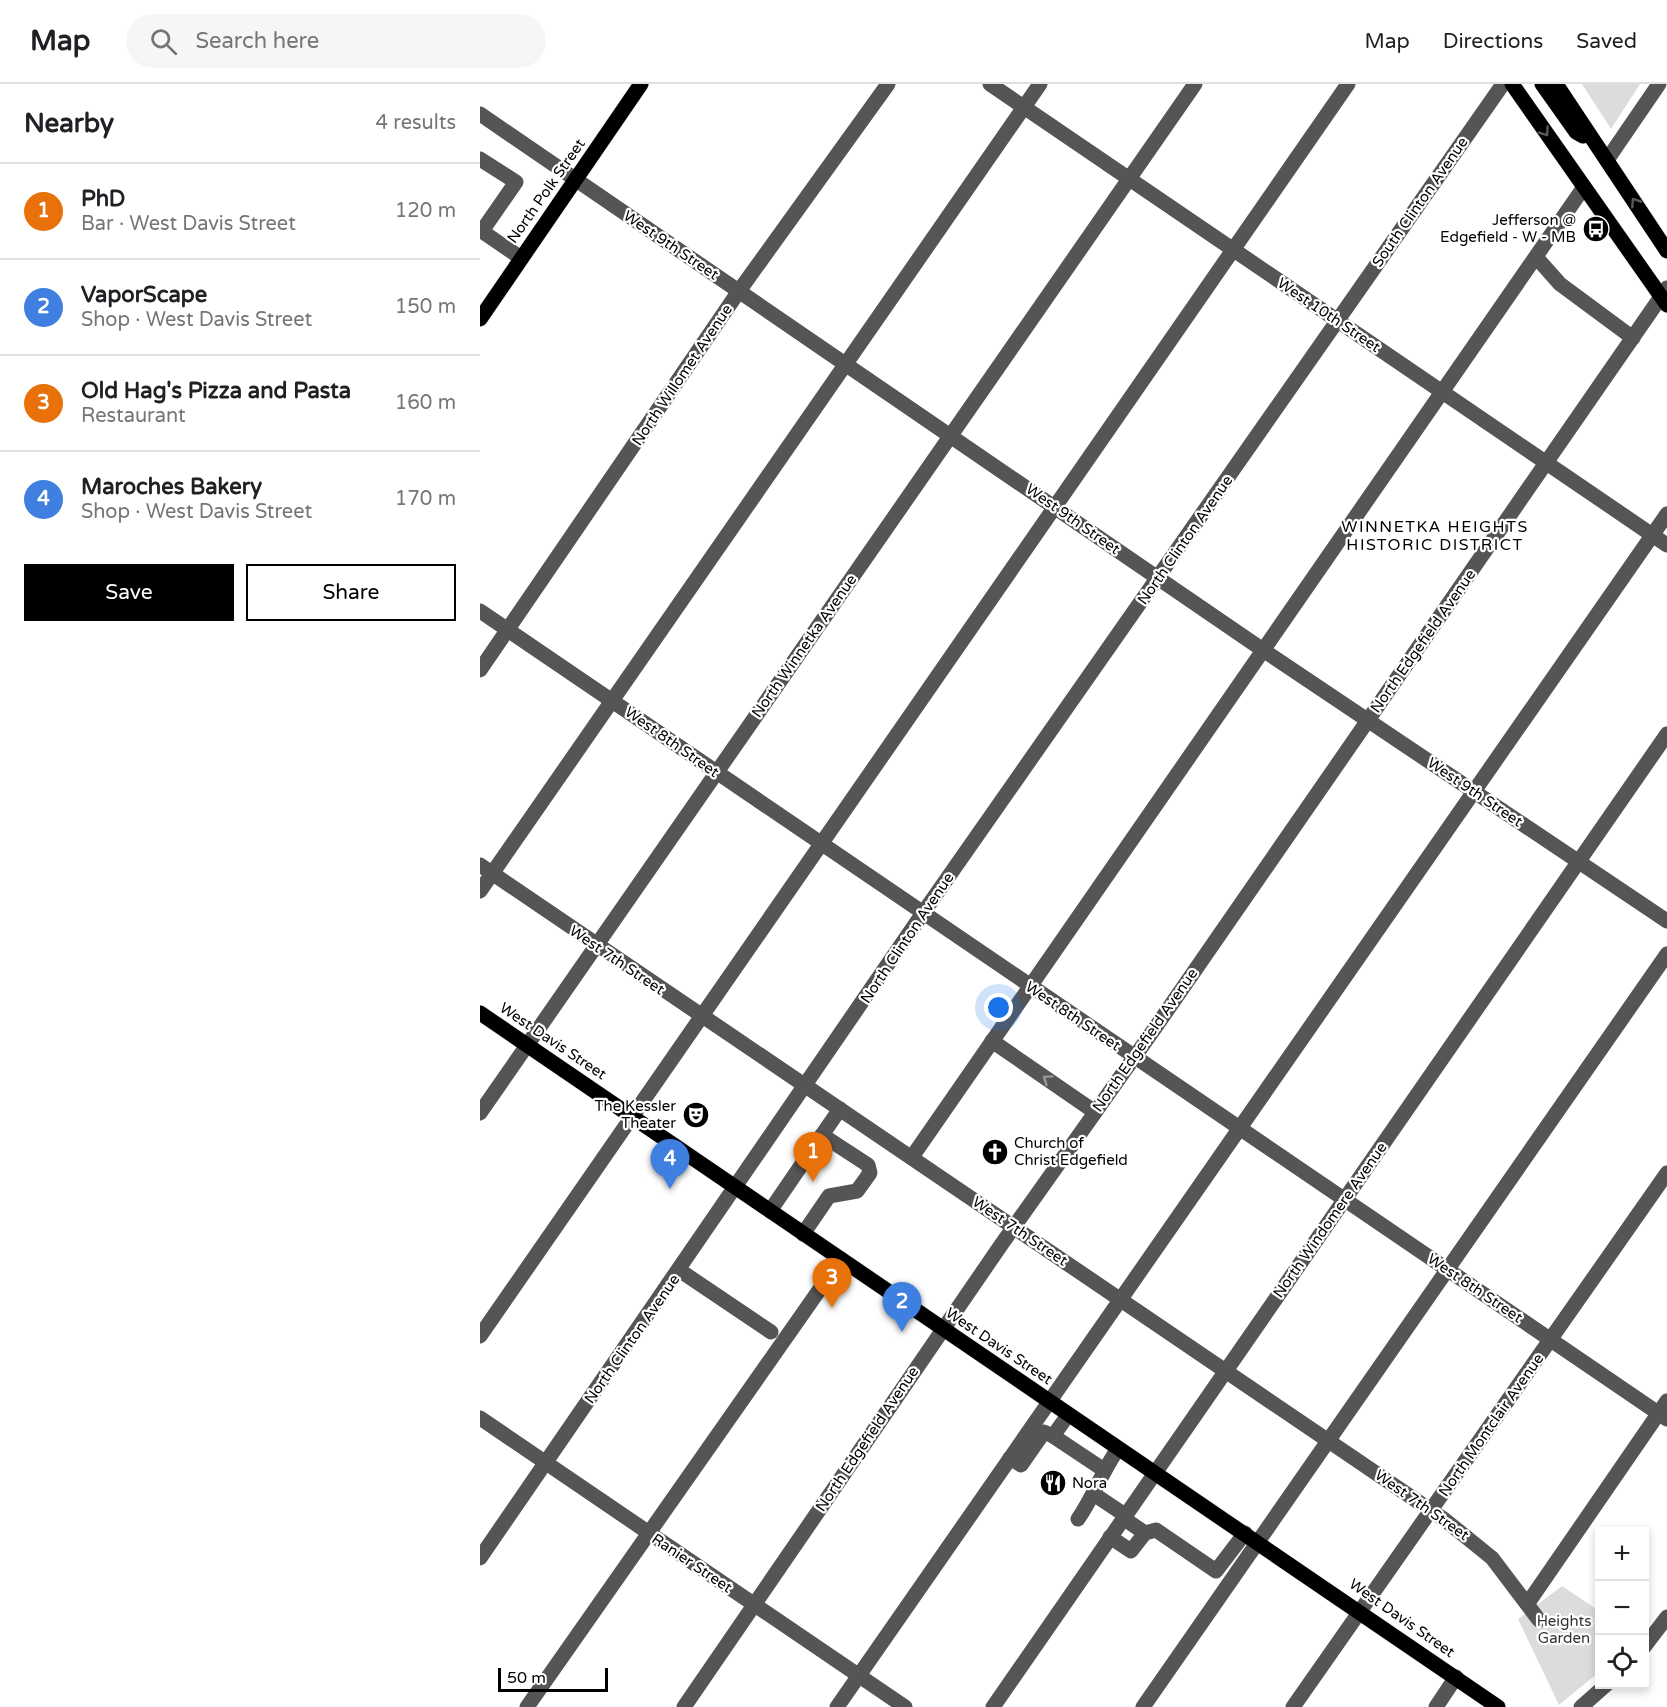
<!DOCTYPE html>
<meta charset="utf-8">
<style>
:root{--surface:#fff;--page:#f6f6f6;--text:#202124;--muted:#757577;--line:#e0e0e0;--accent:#000}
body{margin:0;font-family:"Varela Round",sans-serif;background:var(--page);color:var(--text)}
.controls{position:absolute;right:18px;bottom:18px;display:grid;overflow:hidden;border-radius:0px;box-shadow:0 3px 9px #0003}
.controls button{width:54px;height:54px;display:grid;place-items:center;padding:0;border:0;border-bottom:2px solid var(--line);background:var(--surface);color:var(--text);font:30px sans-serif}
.scale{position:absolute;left:18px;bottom:15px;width:110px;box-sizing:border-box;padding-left:6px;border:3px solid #000;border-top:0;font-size:16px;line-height:21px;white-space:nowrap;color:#000;-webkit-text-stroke:4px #fff;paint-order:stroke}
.you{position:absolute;left:519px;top:924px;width:21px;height:21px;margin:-15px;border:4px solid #fff;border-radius:50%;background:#1a73e8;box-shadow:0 0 0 9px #1a73e833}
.badge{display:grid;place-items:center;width:39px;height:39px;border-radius:50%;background:var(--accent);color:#fff;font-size:20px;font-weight:700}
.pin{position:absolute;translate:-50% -50px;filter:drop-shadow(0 2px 3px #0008)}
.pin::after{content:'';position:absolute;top:32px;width:21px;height:18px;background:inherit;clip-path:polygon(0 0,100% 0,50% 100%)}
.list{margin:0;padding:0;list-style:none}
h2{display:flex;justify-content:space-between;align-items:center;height:78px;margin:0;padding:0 24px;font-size:26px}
h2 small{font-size:20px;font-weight:400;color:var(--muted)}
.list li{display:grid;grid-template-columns:39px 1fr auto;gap:18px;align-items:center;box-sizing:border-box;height:96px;padding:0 24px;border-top:2px solid var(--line)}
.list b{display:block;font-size:22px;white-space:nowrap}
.list p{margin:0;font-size:20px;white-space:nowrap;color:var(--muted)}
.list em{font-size:20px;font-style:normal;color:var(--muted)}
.actions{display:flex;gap:12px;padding:18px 24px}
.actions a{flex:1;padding:14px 0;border:2px solid var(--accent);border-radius:0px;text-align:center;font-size:21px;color:var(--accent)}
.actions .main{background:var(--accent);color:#fff}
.icon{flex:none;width:33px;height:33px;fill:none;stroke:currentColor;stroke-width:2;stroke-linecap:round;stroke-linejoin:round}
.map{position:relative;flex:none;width:1187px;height:1623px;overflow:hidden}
header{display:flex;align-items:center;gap:36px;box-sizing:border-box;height:84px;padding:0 30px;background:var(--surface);border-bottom:2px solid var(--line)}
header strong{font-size:28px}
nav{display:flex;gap:33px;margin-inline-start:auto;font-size:21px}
.search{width:420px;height:54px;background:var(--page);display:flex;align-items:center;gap:15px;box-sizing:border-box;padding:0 21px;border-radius:33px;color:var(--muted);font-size:22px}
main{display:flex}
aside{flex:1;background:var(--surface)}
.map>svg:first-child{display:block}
.park{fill:#dcdcdc}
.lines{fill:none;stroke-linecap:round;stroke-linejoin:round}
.major-casing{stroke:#dbdbdb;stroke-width:16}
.minor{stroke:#555;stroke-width:15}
.major{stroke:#000;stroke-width:15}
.oneway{stroke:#595959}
.oneway2{stroke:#999}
.labels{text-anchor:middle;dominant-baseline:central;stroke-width:4.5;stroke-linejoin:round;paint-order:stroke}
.street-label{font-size:15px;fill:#000;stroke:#fff}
.poi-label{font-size:15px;fill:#000;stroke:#fff;text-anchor:end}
.park-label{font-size:15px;fill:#333;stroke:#fff}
.neighbourhood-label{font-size:16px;letter-spacing:1.5px;fill:#000;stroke:#fff}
</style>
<header>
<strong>Map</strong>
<div class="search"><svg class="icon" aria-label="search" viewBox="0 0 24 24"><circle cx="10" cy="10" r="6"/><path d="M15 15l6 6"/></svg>Search here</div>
<nav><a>Map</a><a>Directions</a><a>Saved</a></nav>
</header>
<main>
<aside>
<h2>Nearby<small>4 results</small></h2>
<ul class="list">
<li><span class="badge" style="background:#e8710a">1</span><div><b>PhD</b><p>Bar · West Davis Street</p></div><em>120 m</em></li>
<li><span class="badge" style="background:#3f7fe0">2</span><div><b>VaporScape</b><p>Shop · West Davis Street</p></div><em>150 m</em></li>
<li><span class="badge" style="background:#e8710a">3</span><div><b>Old Hag's Pizza and Pasta</b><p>Restaurant</p></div><em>160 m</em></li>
<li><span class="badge" style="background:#3f7fe0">4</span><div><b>Maroches Bakery</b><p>Shop · West Davis Street</p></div><em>170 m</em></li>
</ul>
<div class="actions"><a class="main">Save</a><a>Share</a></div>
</aside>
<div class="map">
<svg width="1187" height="1623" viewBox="0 0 1187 1623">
<rect width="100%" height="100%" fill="#fff"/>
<g class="park">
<polygon points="1102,0 1160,0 1131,45"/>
<polygon points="1082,1502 1119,1527 1119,1588 1079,1621 1038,1535"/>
</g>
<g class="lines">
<defs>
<g id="major">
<polyline points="1032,0 1187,221"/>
<polyline points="1062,0 1096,48 1103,52"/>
<polyline points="1076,0 1187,167"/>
<polyline points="0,235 161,0"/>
<polyline points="0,929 1018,1623"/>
</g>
</defs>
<use href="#major" class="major-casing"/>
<g class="minor">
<polyline points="510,0 1187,461"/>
<polyline points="0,30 783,566 1187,837"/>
<polyline points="0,75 36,98 2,147"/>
<polyline points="1127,76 1179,0"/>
<polyline points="0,146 41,174"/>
<polyline points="1056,173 1080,200 1153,254"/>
<polyline points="0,527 1187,1335"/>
<polyline points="0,586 259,207 408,0"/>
<polyline points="0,781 965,1436 1012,1474 1059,1536"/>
<polyline points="0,807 560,0"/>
<polyline points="512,957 615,1028"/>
<polyline points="0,1029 715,0"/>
<polyline points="432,1073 1104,103"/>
<polyline points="290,1127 342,1051"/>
<polyline points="323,1150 349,1112 377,1107 390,1089 388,1081 342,1051 360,1025"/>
<polyline points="199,1186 291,1248"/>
<polyline points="0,1252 868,0"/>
<polyline points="0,1334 425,1623"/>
<polyline points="573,1352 624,1386"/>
<polyline points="530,1374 541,1381 564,1348 573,1352 588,1331"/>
<polyline points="615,1411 645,1431"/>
<polyline points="643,1434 665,1449 676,1446 736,1487 765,1449"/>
<path d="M598,1435C614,1412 622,1387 638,1365"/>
<polyline points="630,1453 651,1467 665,1449"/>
<polyline points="0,1474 443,829 1023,0"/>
<polyline points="1048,1519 1187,1317"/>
<polyline points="1164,1563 1187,1533"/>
<polyline points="47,1623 361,1175"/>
<polyline points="204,1623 521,1161 675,944 1187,204"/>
<polyline points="357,1623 1187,430"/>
<polyline points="513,1623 1187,650"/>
<polyline points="663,1623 1187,870"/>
<polyline points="813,1623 1187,1089"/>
<polyline points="956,1623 976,1593"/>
<polyline points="1101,1623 1127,1600"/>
</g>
<use href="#major" class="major"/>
</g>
<defs><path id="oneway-chevron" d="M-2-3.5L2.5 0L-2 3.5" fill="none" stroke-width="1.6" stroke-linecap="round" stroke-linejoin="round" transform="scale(1.5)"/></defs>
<g class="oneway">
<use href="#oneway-chevron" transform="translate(1065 48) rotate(55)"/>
<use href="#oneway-chevron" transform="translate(1155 118) rotate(-123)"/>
</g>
<use class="oneway2" href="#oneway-chevron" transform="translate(567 995) rotate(-145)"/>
<defs>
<symbol id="bus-disc" viewBox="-11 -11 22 22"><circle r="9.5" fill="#000" stroke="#fff"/><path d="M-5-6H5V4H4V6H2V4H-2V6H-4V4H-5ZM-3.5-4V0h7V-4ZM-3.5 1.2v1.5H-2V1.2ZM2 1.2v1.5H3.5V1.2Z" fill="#fff"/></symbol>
<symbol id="theatre-disc" viewBox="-11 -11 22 22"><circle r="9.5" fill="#000" stroke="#fff"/><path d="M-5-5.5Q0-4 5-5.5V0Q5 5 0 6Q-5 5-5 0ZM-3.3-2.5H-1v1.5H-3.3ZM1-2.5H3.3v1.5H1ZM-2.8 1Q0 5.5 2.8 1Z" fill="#fff"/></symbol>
<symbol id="church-disc" viewBox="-11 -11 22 22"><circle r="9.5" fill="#000" stroke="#fff"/><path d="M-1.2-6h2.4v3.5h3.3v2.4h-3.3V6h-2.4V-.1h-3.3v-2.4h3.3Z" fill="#fff"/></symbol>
<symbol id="restaurant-disc" viewBox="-11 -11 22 22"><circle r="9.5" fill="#000" stroke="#fff"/><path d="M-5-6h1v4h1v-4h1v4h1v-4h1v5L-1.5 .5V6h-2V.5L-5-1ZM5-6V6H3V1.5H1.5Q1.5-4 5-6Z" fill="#fff"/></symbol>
</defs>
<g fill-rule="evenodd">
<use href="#bus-disc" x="1101" y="130" width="30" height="30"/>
<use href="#theatre-disc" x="201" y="1016" width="30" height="30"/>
<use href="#church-disc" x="500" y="1053" width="30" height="30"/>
<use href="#restaurant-disc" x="558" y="1384" width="30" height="30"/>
</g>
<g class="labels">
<g class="street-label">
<text transform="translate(66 107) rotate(-55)">North Polk Street</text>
<text transform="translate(940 118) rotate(-55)">South Clinton Avenue</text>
<text transform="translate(191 161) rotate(34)">West 9th Street</text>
<text transform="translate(849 231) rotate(34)">West 10th Street</text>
<text transform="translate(202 291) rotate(-56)">North Willomet Avenue</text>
<text transform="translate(593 435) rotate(35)">West 9th Street</text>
<text transform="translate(705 456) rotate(-55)">North Clinton Avenue</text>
<text transform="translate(943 557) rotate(-55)">North Edgefield Avenue</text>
<text transform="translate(324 562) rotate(-55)">North Winnetka Avenue</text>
<text transform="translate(192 658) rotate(35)">West 8th Street</text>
<text transform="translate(995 708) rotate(34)">West 9th Street</text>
<text transform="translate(427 854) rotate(-56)">North Clinton Avenue</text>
<text transform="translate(137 876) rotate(34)">West 7th Street</text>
<text transform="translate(593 932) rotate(34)">West 8th Street</text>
<text transform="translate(665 956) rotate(-55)">North Edgefield Avenue</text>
<text transform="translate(73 957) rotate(34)">West Davis Street</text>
<text transform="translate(850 1136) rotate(-55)">North Windomere Avenue</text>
<text transform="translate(540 1147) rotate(34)">West 7th Street</text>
<text transform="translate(995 1204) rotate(34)">West 8th Street</text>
<text transform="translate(152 1255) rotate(-55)">North Clinton Avenue</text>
<text transform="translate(519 1262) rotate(34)">West Davis Street</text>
<text transform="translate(1011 1341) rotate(-55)">North Montclair Avenue</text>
<text transform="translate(387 1355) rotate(-56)">North Edgefield Avenue</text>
<text transform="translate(942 1421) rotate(35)">West 7th Street</text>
<text transform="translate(212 1479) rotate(34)">Ranier Street</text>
<text transform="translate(922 1534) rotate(35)">West Davis Street</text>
</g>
<g class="poi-label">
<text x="1096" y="136">Jefferson @<tspan x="1096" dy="17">Edgefield - W - MB</tspan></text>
<text x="196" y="1022">The Kessler<tspan x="196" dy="17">Theater</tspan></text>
<text x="534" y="1059" text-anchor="start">Church of<tspan x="534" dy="17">Christ Edgefield</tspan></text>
<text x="592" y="1399" text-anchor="start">Nora</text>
</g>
<g class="park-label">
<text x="1084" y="1537">Heights<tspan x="1084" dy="17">Garden</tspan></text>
</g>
<g class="neighbourhood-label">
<text x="955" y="443">WINNETKA HEIGHTS<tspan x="955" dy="18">HISTORIC DISTRICT</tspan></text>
</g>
</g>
</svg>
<div class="controls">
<button>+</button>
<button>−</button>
<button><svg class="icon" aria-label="locate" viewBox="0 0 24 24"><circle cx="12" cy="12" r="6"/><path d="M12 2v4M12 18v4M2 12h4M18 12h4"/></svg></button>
</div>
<div class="scale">50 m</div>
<div class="you"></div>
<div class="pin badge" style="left:333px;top:1098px;background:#e8710a">1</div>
<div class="pin badge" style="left:422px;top:1248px;background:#3f7fe0">2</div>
<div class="pin badge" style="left:352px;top:1224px;background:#e8710a">3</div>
<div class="pin badge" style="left:190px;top:1105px;background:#3f7fe0">4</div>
</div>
</main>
